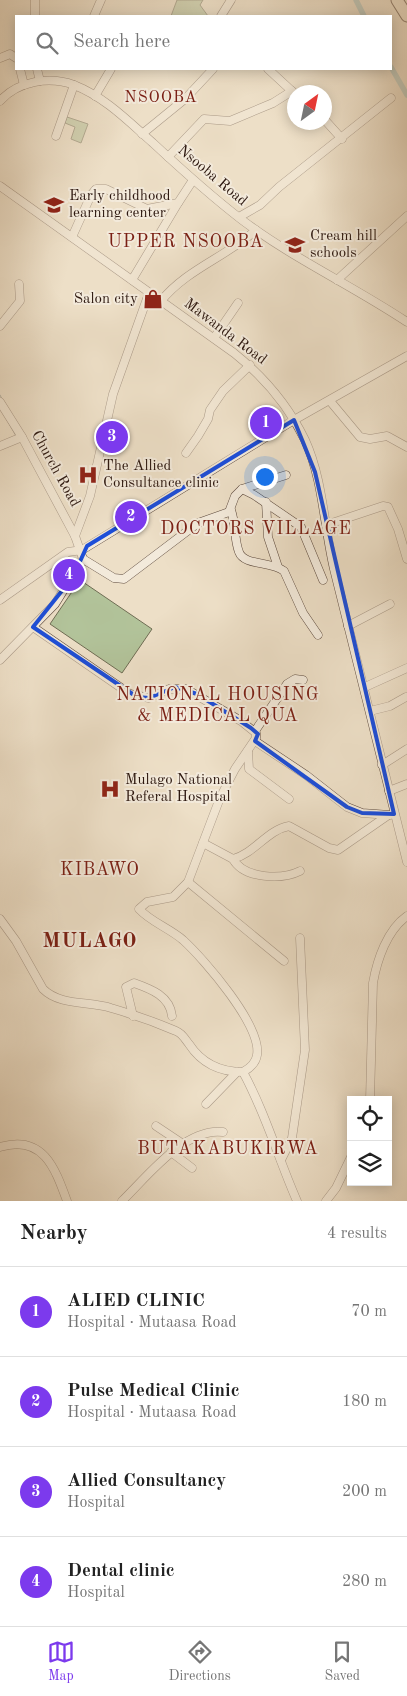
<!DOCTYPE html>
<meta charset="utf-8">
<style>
:root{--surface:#fff;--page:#f6f6f6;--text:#222;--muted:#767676;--line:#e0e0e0;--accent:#7c3aed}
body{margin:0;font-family:"Old Standard TT",serif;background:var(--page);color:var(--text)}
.controls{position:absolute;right:15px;bottom:15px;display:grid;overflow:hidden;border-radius:0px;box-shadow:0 2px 12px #0003}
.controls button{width:45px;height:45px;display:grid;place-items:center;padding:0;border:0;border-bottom:1px solid var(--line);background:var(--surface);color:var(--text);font:25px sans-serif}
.compass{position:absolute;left:287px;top:85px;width:45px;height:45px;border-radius:50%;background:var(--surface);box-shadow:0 2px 12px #0003;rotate:33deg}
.you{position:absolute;left:264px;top:476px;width:18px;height:18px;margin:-12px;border:4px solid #fff;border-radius:50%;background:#1a73e8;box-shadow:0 0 0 8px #1a73e833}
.badge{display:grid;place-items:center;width:32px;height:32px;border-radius:50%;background:var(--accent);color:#fff;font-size:16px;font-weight:700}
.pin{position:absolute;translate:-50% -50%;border:2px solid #fff;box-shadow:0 1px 5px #0006}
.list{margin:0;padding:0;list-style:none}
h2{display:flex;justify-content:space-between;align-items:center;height:65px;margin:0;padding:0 20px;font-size:21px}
h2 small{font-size:16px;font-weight:400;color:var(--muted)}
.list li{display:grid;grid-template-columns:32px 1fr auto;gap:15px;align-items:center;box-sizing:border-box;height:90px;padding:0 20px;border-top:1px solid var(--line)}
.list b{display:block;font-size:19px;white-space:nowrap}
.list p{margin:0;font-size:16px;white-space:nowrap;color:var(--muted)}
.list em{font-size:16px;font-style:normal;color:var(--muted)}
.icon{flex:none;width:28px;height:28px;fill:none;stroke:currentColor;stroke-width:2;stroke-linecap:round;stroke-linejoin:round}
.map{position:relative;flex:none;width:407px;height:1201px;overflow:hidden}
.search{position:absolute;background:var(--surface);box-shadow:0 2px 12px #0003;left:15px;right:15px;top:15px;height:55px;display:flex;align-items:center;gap:12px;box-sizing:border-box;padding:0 18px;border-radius:0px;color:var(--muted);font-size:19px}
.sheet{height:425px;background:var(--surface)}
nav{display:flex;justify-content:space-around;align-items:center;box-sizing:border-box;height:70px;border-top:1px solid var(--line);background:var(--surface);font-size:14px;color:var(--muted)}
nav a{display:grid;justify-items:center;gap:2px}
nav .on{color:var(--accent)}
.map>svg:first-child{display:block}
.green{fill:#b2c39a;stroke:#6f6d54}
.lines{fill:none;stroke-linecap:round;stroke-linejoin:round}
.stream{stroke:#6e7a76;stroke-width:1}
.canal{stroke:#9abcba;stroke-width:5.5}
.minor-casing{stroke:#5c493d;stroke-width:9}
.highway-casing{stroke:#2c170f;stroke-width:13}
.minor{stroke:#f3eadb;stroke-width:8}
.highway{stroke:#eddfc7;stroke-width:11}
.marked{fill:none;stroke:#1d4ed8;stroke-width:4;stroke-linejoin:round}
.labels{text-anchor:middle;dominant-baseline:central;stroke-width:4;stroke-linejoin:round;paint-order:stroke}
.street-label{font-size:15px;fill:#2c170f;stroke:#f3eadb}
.poi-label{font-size:15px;fill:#2c170f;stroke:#f3eadb;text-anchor:start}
.neighbourhood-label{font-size:16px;letter-spacing:1px;fill:#7a1f14;stroke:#f3eadb}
.quarter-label{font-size:18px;letter-spacing:1px;fill:#7a1f14;stroke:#f3eadb}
.district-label{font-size:20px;font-weight:bold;letter-spacing:1px;fill:#7a1f14;stroke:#f3eadb}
</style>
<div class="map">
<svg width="407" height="1201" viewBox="0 0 407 1201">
<rect width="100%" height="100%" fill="#eddfc7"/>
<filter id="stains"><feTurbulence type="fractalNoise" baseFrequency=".004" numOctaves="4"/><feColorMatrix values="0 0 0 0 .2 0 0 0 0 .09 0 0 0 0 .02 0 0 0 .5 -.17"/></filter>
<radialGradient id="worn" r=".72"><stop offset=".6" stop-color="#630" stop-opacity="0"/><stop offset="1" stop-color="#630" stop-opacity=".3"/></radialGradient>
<g class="green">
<polygon points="177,0 203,0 200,5 208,16 171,16"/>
<polygon points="67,117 88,124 81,143 71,139 75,127 65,123"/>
<polygon points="80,580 152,629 122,673 50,624"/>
</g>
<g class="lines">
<g class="stream">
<polyline points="0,395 3,401"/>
<polyline points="7,420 16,436"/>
</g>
<g class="canal">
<polyline points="356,0 364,16"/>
<polyline points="391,67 407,95"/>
</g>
<defs>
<g id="minor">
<polyline points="35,16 35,0"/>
<polyline points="94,16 101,0"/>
<polyline points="221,16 231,0"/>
<polyline points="0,58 10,54 16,58"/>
<polyline points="20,69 24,85"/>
<polyline points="37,69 40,81"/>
<polyline points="268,69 294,93"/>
<polyline points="95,96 111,69"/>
<path d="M0,101C18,81 49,76 74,85C105,97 129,122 153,143C182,170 211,196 242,220C294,259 353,286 407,322"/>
<polyline points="324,119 342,139"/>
<polyline points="142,134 185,99 213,69"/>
<polyline points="56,136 74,85"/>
<polyline points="168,157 204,119 230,121 273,103 292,91"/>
<path d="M0,186L234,353C264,377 288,405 305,440C323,479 324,527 334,569C358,667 383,764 407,862"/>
<polyline points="239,217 260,205 279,187 391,98"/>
<polyline points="72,237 91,195 96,189 106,189 147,209 178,203 193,180"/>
<polyline points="132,280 178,203"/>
<polyline points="337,280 407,216"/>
<path d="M161,301C187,269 226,257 256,230"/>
<polyline points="0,326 20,301 19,284"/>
<polyline points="214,338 238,303"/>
<polyline points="330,401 360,437 370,439 387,436 407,447"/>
<polyline points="0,402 22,437 75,536 83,559 55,604 0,660"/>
<polyline points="0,446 22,437"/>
<polyline points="186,453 198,436 208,419 210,410 223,391 250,365"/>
<polyline points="242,489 254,495 301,527 323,580"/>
<polyline points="266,502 268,537 278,567"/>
<path d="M231,510C236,525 234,539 239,552C244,566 271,561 284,571L303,613L318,635"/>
<polyline points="326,525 383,506 388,507 398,529 407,559"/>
<polyline points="75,536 90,496 113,394 149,293"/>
<polyline points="82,550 294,420 407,356"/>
<polyline points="83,559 114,578 124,579 198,523 229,512 235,496 242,489 286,475"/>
<polyline points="0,600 68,552 82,550"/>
<polyline points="348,626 390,604"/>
<polyline points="365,687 407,668"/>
<polyline points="370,711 390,706 406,697"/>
<polyline points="255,731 287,684 295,679 303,680"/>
<polyline points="255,741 306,775 347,807 362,813 390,815"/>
<polyline points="248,751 249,769 289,799"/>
<polyline points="382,765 407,749"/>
<polyline points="389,791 407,784"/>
<path d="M203,843L233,859C255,853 267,830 289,826L329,848L338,850L387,816"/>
<path d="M233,859C244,879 282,880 300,871"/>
<polyline points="188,882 284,961"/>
<path d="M0,919L16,941L43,989C60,1006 89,1001 111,1008C132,1014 155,1022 176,1031C182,1033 185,1039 189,1044C202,1064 220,1072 243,1072C250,1068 256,1063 257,1055C262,1026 204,959 183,940C169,928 151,922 139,909L147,902L173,897L188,882L220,798L235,769L256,738V733L241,721L186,689H169L149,698L130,694L33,627"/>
<path d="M133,1016L126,987L134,983C151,989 170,996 172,1016"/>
<path d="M243,1072C266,1114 278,1158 297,1201"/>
<path d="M370,1100L373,983C377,960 387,930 407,916"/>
<polyline points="206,1104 237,1072"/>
<polyline points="156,1126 183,1144"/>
<path d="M0,1147C43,1134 55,1168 67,1201"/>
<polyline points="171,1152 192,1168"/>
<polyline points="281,1160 292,1138 305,1050 300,938"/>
<path d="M122,1201C147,1177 185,1127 223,1132"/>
<polyline points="326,1201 336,1188 351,1157"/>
</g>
<polyline id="highway" points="397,0 407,16"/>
</defs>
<use href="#minor" class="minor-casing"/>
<use href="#highway" class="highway-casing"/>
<use href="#minor" class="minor"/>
<use href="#highway" class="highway"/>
</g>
<path d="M0 0H407V1201H0ZM294,420L315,472L394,814L362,813L347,807L255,741L258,734L251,728L197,694L175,687L149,698L137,697L33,627L73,577L87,546Z" fill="#eddfc7" fill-opacity=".55" fill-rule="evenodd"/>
<path class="marked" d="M294,420L315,472L394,814L362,813L347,807L255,741L258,734L251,728L197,694L175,687L149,698L137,697L33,627L73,577L87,546Z"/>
<defs>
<symbol id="school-bare" viewBox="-9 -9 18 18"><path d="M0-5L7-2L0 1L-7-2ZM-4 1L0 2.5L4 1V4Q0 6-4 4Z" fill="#8f2418" stroke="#f3eadb" stroke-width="2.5" paint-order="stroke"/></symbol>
<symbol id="shop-bare" viewBox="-9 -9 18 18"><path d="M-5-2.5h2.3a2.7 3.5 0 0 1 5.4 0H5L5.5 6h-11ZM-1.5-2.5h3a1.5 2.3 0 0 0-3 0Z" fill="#8f2418" stroke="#f3eadb" stroke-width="2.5" paint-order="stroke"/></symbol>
<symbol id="hospital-bare" viewBox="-9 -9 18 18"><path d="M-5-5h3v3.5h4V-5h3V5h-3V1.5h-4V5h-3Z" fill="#8f2418" stroke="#f3eadb" stroke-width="2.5" paint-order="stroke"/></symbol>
</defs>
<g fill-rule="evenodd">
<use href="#school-bare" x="40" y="191" width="28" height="28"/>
<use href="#school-bare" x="281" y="231" width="28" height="28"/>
<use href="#shop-bare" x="139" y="285" width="28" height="28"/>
<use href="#hospital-bare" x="74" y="461" width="28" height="28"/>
<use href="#hospital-bare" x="96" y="775" width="28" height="28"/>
</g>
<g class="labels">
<g class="street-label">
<text transform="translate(212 176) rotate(40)">Nsooba Road</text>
<text transform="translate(225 332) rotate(37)">Mawanda Road</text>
<text transform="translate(55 469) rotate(61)">Church Road</text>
</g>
<g class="poi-label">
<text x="69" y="196">Early childhood<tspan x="69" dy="17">learning center</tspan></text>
<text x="310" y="236">Cream hill<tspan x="310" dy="17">schools</tspan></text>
<text x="138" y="299" text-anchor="end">Salon city</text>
<text x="103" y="466">The Allied<tspan x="103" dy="17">Consultance clinic</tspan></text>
<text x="125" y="780">Mulago National<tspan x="125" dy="17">Referal Hospital</tspan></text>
</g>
<g class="neighbourhood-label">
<text x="161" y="98">NSOOBA</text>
</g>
<g class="quarter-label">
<text x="186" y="242">UPPER NSOOBA</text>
<text x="256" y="529">DOCTORS VILLAGE</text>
<text x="218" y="695">NATIONAL HOUSING<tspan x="218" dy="21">&amp; MEDICAL QUA</tspan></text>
<text x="100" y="870">KIBAWO</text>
<text x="228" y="1149">BUTAKABUKIRWA</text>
</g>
<g class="district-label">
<text x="90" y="942">MULAGO</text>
</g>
</g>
<rect width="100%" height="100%" filter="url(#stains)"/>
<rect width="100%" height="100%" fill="url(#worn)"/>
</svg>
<div class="controls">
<button><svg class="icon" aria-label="locate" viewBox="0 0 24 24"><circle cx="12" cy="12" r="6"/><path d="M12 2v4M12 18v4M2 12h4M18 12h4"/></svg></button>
<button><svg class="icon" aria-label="layers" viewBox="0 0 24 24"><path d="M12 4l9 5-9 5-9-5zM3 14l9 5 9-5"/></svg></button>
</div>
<svg class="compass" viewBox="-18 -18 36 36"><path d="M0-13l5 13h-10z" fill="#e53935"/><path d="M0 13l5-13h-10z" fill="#767676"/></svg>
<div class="you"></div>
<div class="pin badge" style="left:266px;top:423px">1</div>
<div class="pin badge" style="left:131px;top:517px">2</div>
<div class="pin badge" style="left:112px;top:437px">3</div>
<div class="pin badge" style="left:69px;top:575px">4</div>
<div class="search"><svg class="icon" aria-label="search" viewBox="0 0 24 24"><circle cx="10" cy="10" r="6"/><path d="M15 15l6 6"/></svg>Search here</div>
</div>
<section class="sheet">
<h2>Nearby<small>4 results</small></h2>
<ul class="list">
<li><span class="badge">1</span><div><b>ALIED CLINIC</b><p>Hospital · Mutaasa Road</p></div><em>70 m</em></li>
<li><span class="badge">2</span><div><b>Pulse Medical Clinic</b><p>Hospital · Mutaasa Road</p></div><em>180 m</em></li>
<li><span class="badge">3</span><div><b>Allied Consultancy</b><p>Hospital</p></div><em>200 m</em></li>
<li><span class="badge">4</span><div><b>Dental clinic</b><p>Hospital</p></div><em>280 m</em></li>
</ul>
</section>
<nav>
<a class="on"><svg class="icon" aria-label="map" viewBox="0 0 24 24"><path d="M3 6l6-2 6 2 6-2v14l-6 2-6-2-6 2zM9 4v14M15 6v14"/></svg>Map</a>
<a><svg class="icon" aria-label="directions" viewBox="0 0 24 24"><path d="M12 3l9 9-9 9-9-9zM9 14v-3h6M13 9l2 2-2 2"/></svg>Directions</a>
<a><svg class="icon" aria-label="saved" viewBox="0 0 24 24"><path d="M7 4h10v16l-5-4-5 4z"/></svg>Saved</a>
</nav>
